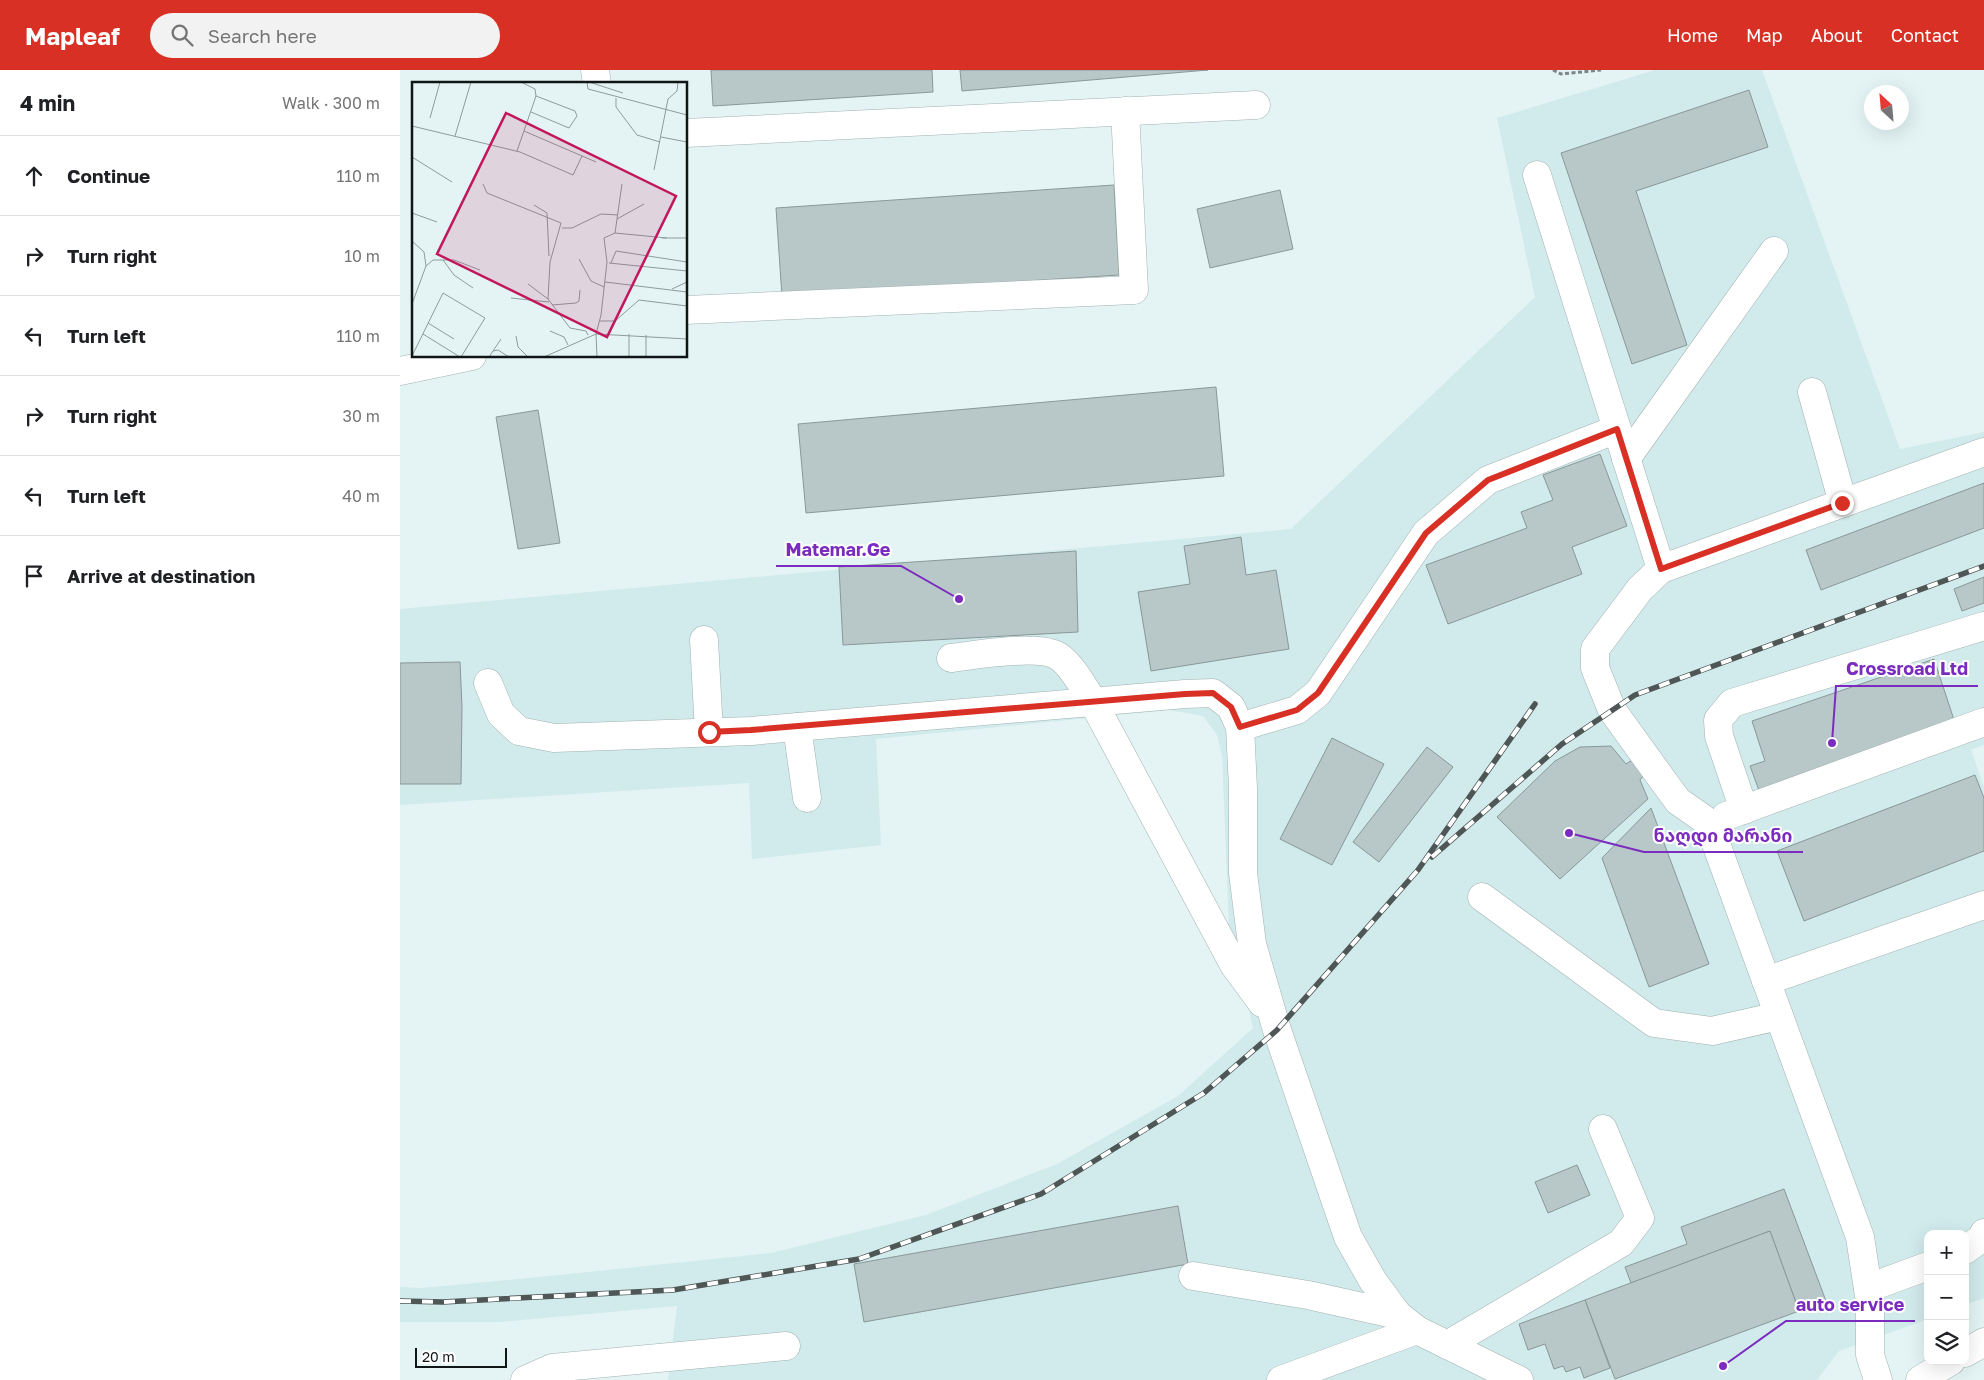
<!DOCTYPE html>
<meta charset="utf-8">
<style>
:root{--surface:#fff;--page:#f2f2f2;--text:#202124;--muted:#757577;--line:#e0e0e0;--accent:#d93025}
body{margin:0;font-family:"Golos Text","Noto Sans Georgian",sans-serif;background:var(--page);color:var(--text)}
.controls{position:absolute;right:15px;bottom:15px;display:grid;overflow:hidden;border-radius:10px;box-shadow:0 5px 20px #0002}
.controls button{width:45px;height:45px;display:grid;place-items:center;padding:0;border:0;border-bottom:1px solid var(--line);background:var(--surface);color:var(--text);font:25px sans-serif}
.compass{position:absolute;left:1464px;top:15px;width:45px;height:45px;border-radius:50%;background:var(--surface);box-shadow:0 5px 20px #0002;rotate:334deg}
.scale{position:absolute;left:15px;bottom:12px;width:92px;box-sizing:border-box;padding-left:5px;border:2px solid #101515;border-top:0;font-size:14px;line-height:18px;white-space:nowrap;color:#101515;-webkit-text-stroke:4px #fff;paint-order:stroke}
.stop{position:absolute;width:15px;height:15px;margin:-11px;border:4px solid #d93025;border-radius:50%;background:#fff}
.stop.end{background:#d93025;border-color:#fff;box-shadow:0 1px 5px #0008}
.list{margin:0;padding:0;list-style:none}
h2{display:flex;justify-content:space-between;align-items:center;height:65px;margin:0;padding:0 20px;font-size:21px}
h2 small{font-size:16px;font-weight:400;color:var(--muted)}
.list li{display:grid;grid-template-columns:32px 1fr auto;gap:15px;align-items:center;box-sizing:border-box;height:80px;padding:0 20px;border-top:1px solid var(--line)}
.list b{display:block;font-size:19px;white-space:nowrap}
.list em{font-size:16px;font-style:normal;color:var(--muted)}
.icon{flex:none;width:28px;height:28px;fill:none;stroke:currentColor;stroke-width:2;stroke-linecap:round;stroke-linejoin:round}
.map{position:relative;flex:none;width:1584px;height:1310px;overflow:hidden}
header{display:flex;align-items:center;gap:30px;box-sizing:border-box;height:70px;padding:0 25px;background:var(--accent);color:#fff}
header strong{font-size:24px}
nav{display:flex;gap:28px;margin-inline-start:auto;font-size:18px}
.search{width:350px;height:45px;background:var(--page);display:flex;align-items:center;gap:12px;box-sizing:border-box;padding:0 18px;border-radius:28px;color:var(--muted);font-size:19px}
main{display:flex}
aside{flex:1;background:var(--surface)}
.map>svg:first-child{display:block}
.built{fill:#d1eaeb}
.building{fill:#b8c7c7;stroke:#899898}
.lines{fill:none;stroke-linecap:round;stroke-linejoin:round}
.minor-casing{stroke:#a2b1b1;stroke-width:29}
.path{stroke:#7c8686;stroke-width:3;stroke-dasharray:4 2.5;stroke-linecap:butt}
.minor{stroke:#fff;stroke-width:28}
.rail-casing{stroke:#4e5656;stroke-width:5.5}
.rail{stroke:#fff;stroke-width:4;stroke-dasharray:11;stroke-linecap:butt}
.route{stroke:#d93025;stroke-width:6}
.inset-road{fill:none;stroke:#8f9b9b;stroke-width:1}
.view{fill:#c2185b;fill-opacity:0.15;stroke:#c2185b;stroke-width:2.5}
.inset-edge{fill:none;stroke:#101515;stroke-width:2.5}
.leader{fill:none;stroke:#7b2cbf;stroke-width:2}
.callout-dot{fill:#7b2cbf;stroke:#fff;stroke-width:2}
.callout-label{font-size:18px;text-anchor:middle;font-weight:bold;fill:#7b2cbf;stroke:#fff;stroke-width:4;stroke-linejoin:round;paint-order:stroke}
</style>
<header>
<strong>Mapleaf</strong>
<div class="search"><svg class="icon" aria-label="search" viewBox="0 0 24 24"><circle cx="10" cy="10" r="6"/><path d="M15 15l6 6"/></svg>Search here</div>
<nav><a>Home</a><a>Map</a><a>About</a><a>Contact</a></nav>
</header>
<main>
<aside>
<h2>4 min<small>Walk · 300 m</small></h2>
<ul class="list">
<li><svg class="icon" aria-label="ahead" viewBox="0 0 24 24"><path d="M12 20V5M6 11l6-6 6 6"/></svg><div><b>Continue</b></div><em>110 m</em></li>
<li><svg class="icon" aria-label="right" viewBox="0 0 24 24"><path d="M7 20v-9h11M14 6l5 5-5 5"/></svg><div><b>Turn right</b></div><em>10 m</em></li>
<li><svg class="icon" aria-label="left" viewBox="0 0 24 24"><path d="M17 20v-9H6M10 6l-5 5 5 5"/></svg><div><b>Turn left</b></div><em>110 m</em></li>
<li><svg class="icon" aria-label="right" viewBox="0 0 24 24"><path d="M7 20v-9h11M14 6l5 5-5 5"/></svg><div><b>Turn right</b></div><em>30 m</em></li>
<li><svg class="icon" aria-label="left" viewBox="0 0 24 24"><path d="M17 20v-9H6M10 6l-5 5 5 5"/></svg><div><b>Turn left</b></div><em>40 m</em></li>
<li><svg class="icon" aria-label="arrive" viewBox="0 0 24 24"><path d="M6 21V4h12l-3 4 3 4H6"/></svg><div><b>Arrive at destination</b></div></li>
</ul>
</aside>
<div class="map">
<svg width="1584" height="1310" viewBox="0 0 1584 1310">
<rect width="100%" height="100%" fill="#e4f4f4"/>
<polygon class="built" points="1255,0 1362,0 1500,379 1584,362 1584,675 1571,680 1584,717 1584,1228 1565,1235 1565,1164 1528,1164 1528,1249 1439,1281 1417,1310 268,1310 277,1236 100,1252 0,1252 0,1217 22,1218 140,1207 371,1183 526,1145 657,1094 778,1026 853,958 829,856 822,685 817,665 803,646 769,640 476,669 481,775 352,789 349,713 0,735 0,539 891,459 1135,227 1097,48"/>
<g class="building">
<polygon points="311,0 532,0 533,22 313,36"/>
<polygon points="560,0 808,0 562,21"/>
<polygon points="1349,20 1368,77 1236,121 1287,275 1232,294 1161,83"/>
<polygon points="714,115 719,205 382,227 376,138"/>
<polygon points="880,120 893,179 810,198 797,139"/>
<polygon points="816,317 824,406 406,443 398,354"/>
<polygon points="138,340 160,473 118,479 96,347"/>
<polygon points="1200,384 1227,456 1172,477 1182,504 1048,554 1026,495 1127,458 1121,442 1153,430 1143,405"/>
<polygon points="1584,413 1584,458 1421,520 1406,480"/>
<polygon points="841,467 846,505 876,500 889,579 751,601 738,522 790,514 784,476"/>
<polygon points="676,481 678,562 443,575 439,497"/>
<polygon points="1584,507 1584,533 1562,541 1554,519"/>
<polygon points="1534,589 1556,656 1360,723 1350,696 1365,691 1352,651"/>
<polygon points="60,592 62,637 61,714 0,714 0,593"/>
<polygon points="932,668 984,694 932,795 880,769"/>
<polygon points="1211,676 1226,694 1235,688 1247,701 1240,710 1248,729 1160,809 1097,747 1155,691 1180,677"/>
<polygon points="1027,677 1053,697 979,792 953,772"/>
<polygon points="1575,705 1584,728 1584,781 1404,851 1377,781"/>
<polygon points="1251,738 1309,894 1249,917 1202,788"/>
<polygon points="1177,1095 1190,1125 1148,1143 1135,1112"/>
<polygon points="1384,1119 1426,1231 1399,1241 1370,1161 1231,1213 1225,1197 1287,1174 1281,1157"/>
<polygon points="778,1136 788,1194 464,1252 454,1194"/>
<polygon points="1370,1161 1399,1241 1215,1309 1185,1230"/>
<polygon points="1185,1230 1210,1298 1184,1308 1180,1297 1166,1302 1163,1296 1154,1299 1145,1274 1128,1280 1119,1254"/>
</g>
<g class="lines">
<defs>
<g id="minor">
<polyline points="195,0 197,14"/>
<polyline points="286,63 856,35"/>
<polyline points="1137,105 1261,499"/>
<polyline points="286,240 734,220 725,41"/>
<polyline points="0,301 72,286"/>
<polyline points="1412,322 1443,433"/>
<polyline points="1226,389 1374,181"/>
<polyline points="304,570 309,662"/>
<path d="M551,588C576,585 638,574 658,586C671,594 685,619 693,632L834,895L862,933"/>
<polyline points="88,613 101,644 119,661 154,668 351,661 785,624 813,623 831,637 840,657 843,718 843,803 852,874 877,960 948,1167 973,1211 998,1245 1017,1260 1119,1310"/>
<polyline points="397,657 407,728"/>
<polyline points="840,657 897,640 918,623 1026,463 1088,410 1217,359"/>
<polyline points="1344,740 1319,666 1318,650 1332,633 1584,556"/>
<polyline points="1326,746 1584,652"/>
<polyline points="1082,827 1254,953 1312,961 1379,946"/>
<polyline points="1366,911 1584,835"/>
<polyline points="1565,1180 1582,1168 1584,1163"/>
<polyline points="793,1206 908,1225 998,1245"/>
<polyline points="1468,1218 1528,1196"/>
<polyline points="1047,1275 1221,1173 1240,1148 1203,1059"/>
<polyline points="1565,1283 1584,1272"/>
<polyline points="125,1310 152,1298 386,1276"/>
<polyline points="881,1310 1017,1260"/>
<polyline points="1478,1310 1470,1285 1470,1232 1460,1167 1308,752 1278,731 1264,712 1212,640 1195,598 1195,579 1240,519 1261,499 1584,382"/>
<polyline points="1520,1310 1551,1291"/>
</g>
</defs>
<use href="#minor" class="minor-casing"/>
<polyline class="path" points="1153,0 1161,4 1201,0"/>
<use href="#minor" class="minor"/>
<defs>
<g id="rail">
<polyline points="1032,787 1162,674 1235,625 1584,496"/>
<polyline points="0,1231 43,1232 273,1220 459,1189 641,1124 804,1023 877,960 1018,800 1135,634"/>
</g>
</defs>
<use href="#rail" class="rail-casing"/>
<use href="#rail" class="rail"/>
</g>
<g class="lines">
<polyline class="route" points="309,662 351,660 785,624 813,623 831,637 840,657 897,640 918,623 1026,463 1088,410 1217,359 1261,499 1442,433"/>
</g>
<g transform="translate(12 12)">
<rect width="275" height="275" fill="#e4f4f4"/>
<path class="inset-road" d="M175,0L176,7L275,33M177,0L211,11M204,16V25L225,53L248,60M119,30L157,46L165,34L163,29L124,14M18,36L28,0M0,44L108,70L161,93L170,74M112,49L184,80M43,54L59,0M249,55L275,60M105,69L124,14L123,7L109,0M0,75L40,100M242,88L256,17L265,9L266,0M71,102L75,111L149,141L138,180L136,217M122,123L135,131L137,174M0,131L25,140M205,137L232,122M150,146H160L189,132L206,133M203,151L210,102M250,156H275M0,159L12,170L14,184L0,222M167,177L179,199L192,205M31,178L42,193L61,206M197,181L275,189M199,181L204,169L275,180M14,184L21,178H42L68,188M193,200L275,210M116,202L136,217L158,246L174,249L176,253M260,207L275,200M99,216L137,220M140,223L164,221L167,219L168,208M188,239H203L227,218L275,224M16,241L42,257M138,249L152,255L156,263M11,252L48,275M104,254L106,265L116,275M81,269L86,268L97,275M0,274L31,211L73,236L49,275M77,275L89,257M132,275L184,252L275,257M185,275L184,252L189,233L195,180L192,156L203,151L255,156M217,275V252M234,275V253"/>
<path class="view" d="M94,31L264,114L195,255L25,172Z"/>
<rect width="275" height="275" class="inset-edge"/>
</g>
<path class="leader" d="M559 529L501 496H376M1432 673L1436 616H1578M1169 763L1244 782H1403M1323 1296L1386 1251H1515"/>
<g class="callout-dot">
<circle cx="559" cy="529" r="5"/>
<circle cx="1432" cy="673" r="5"/>
<circle cx="1169" cy="763" r="5"/>
<circle cx="1323" cy="1296" r="5"/>
</g>
<g class="callout-label">
<text x="438" y="486">Matemar.Ge</text>
<text x="1507" y="605">Crossroad Ltd</text>
<text x="1323" y="772">ნაღდი მარანი</text>
<text x="1450" y="1241">auto service</text>
</g>
</svg>
<div class="controls">
<button>+</button>
<button>−</button>
<button><svg class="icon" aria-label="layers" viewBox="0 0 24 24"><path d="M12 4l9 5-9 5-9-5zM3 14l9 5 9-5"/></svg></button>
</div>
<svg class="compass" viewBox="-18 -18 36 36"><path d="M0-13l5 13h-10z" fill="#e53935"/><path d="M0 13l5-13h-10z" fill="#757577"/></svg>
<div class="scale">20 m</div>
<div class="stop" style="left:309px;top:662px"></div>
<div class="stop end" style="left:1442px;top:433px"></div>
</div>
</main>
